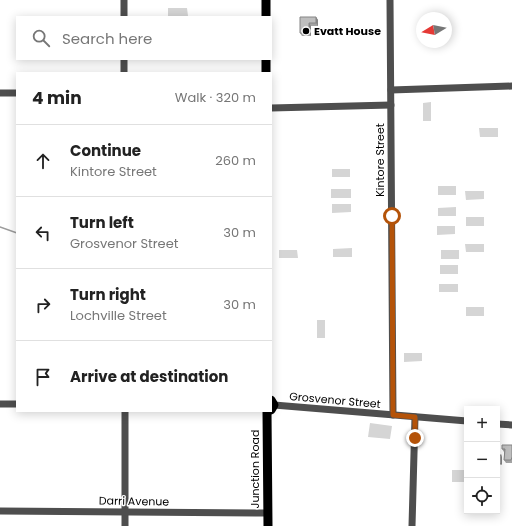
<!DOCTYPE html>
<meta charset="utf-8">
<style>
:root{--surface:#fff;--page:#f2f2f2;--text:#222;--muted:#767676;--line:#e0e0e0}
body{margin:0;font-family:Poppins,sans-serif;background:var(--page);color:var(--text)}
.controls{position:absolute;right:12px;bottom:12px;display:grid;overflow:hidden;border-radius:0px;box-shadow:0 2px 10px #0003}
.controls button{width:36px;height:36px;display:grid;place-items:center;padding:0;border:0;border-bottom:1px solid var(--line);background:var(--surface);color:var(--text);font:20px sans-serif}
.compass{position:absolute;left:416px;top:12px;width:36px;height:36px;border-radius:50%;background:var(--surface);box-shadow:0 2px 10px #0003;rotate:260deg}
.stop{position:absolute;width:12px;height:12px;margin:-9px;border:3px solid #b45309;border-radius:50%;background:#fff}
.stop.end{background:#b45309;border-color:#fff;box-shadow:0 1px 4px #0008}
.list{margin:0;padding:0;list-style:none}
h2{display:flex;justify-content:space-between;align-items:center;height:52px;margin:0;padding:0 16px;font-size:17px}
h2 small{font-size:13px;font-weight:400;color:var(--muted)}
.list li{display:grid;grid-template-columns:26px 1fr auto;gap:12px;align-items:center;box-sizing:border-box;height:72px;padding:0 16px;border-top:1px solid var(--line)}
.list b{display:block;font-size:15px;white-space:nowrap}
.list p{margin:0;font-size:13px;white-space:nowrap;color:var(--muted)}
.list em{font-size:13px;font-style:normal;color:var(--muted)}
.icon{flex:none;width:22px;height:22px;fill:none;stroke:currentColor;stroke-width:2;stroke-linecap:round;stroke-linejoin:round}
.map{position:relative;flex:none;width:512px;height:526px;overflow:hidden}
.search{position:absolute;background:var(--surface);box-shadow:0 2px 10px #0003;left:16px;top:16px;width:256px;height:44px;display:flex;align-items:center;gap:10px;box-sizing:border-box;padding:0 14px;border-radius:0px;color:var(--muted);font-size:15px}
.panel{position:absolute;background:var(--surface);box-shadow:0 2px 10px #0003;left:16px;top:72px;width:256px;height:340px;border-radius:0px}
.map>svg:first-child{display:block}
.green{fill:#d5d5d5}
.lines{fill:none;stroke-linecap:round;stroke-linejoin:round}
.stream{stroke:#9c9c9c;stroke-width:1.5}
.minor{stroke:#4e4e4e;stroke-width:7}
.major{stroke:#000;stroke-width:9}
.wall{fill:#a3a3a3}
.shaded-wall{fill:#858585}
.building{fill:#bebebe;stroke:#858585}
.route{stroke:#b45309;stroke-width:5}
.poi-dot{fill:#000;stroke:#fff;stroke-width:1.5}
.labels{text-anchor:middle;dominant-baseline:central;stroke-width:3;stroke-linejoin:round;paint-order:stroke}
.poi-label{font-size:11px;font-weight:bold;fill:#000;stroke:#fff;text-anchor:start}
.street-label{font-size:11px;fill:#000;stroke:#fff}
</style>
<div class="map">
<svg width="512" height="526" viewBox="0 0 512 526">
<rect width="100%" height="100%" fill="#fff"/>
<g class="green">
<polygon points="168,8 187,8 188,16 168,16"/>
<polygon points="431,102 431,121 423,121 423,103"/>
<polygon points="479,128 498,128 498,137 480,137"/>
<rect x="332" y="169" width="18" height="8"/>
<rect x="438" y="186" width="18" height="9"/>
<rect x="331" y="189" width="20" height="9"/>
<polygon points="465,191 484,191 484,199 466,200"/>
<polygon points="332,204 351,204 351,212 332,213"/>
<polygon points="456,207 456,216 438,216 438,208"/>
<rect x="466" y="217" width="18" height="9"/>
<polygon points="437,226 455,226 455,234 437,235"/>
<polygon points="465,244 484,244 484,252 466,252"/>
<polygon points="352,248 352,257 333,257 333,249"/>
<polygon points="279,250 297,250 298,258 279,258"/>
<rect x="441" y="250" width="18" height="9"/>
<rect x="440" y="265" width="18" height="9"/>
<rect x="439" y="284" width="19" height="8"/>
<rect x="466" y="307" width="18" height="9"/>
<rect x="317" y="320" width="8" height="18"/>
<polygon points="404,353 422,353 422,361 404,362"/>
<polygon points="370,423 392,426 390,439 368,437"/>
<rect x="452" y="470" width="15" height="12"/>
</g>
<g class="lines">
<polyline class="stream" points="0,227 17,233"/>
<g class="minor">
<polyline points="124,0 124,17"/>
<polyline points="390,0 393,415"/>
<polyline points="124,59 124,73"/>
<polyline points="391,90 512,86"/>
<polyline points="0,93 17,93"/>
<polyline points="271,108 391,105"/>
<polyline points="0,404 17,404"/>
<polyline points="274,405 467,421"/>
<polyline points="125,411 125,526"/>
<polyline points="497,424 512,425"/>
<polyline points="0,511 267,513"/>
<polyline points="412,526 415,417"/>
</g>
<g class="major">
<polyline points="266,0 266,17"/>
<polyline points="266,73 266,59"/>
<polyline points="271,400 274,405 271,410"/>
<polyline points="267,412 268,526"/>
</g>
</g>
<g class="wall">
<polygon points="300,17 316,17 318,20 318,26 311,26 311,36 302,36 300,33"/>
<polygon points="512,445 512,463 506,463 504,460 504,452 502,449"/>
</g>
<g class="shaded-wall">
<polygon points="316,17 318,20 318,26 316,23"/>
<polygon points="309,23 311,26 311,36 309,33"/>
<polygon points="501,455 502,457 502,465 501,464"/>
</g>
<g class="building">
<polygon points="300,17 316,17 316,23 309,23 309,33 300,33"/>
<polygon points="502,445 512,445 512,457 511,460 504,460 505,449 502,449"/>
<rect x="498" y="455" width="3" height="9"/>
</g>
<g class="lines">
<polyline class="route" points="392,216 393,415 415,417 415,438"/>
</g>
<circle class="poi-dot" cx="306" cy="31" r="4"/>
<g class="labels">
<g class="poi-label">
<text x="314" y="31">Evatt House</text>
</g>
<g class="street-label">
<text transform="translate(380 160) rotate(-90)">Kintore Street</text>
<text transform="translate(335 400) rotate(5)">Grosvenor Street</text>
<text transform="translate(255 469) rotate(-90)">Junction Road</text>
<text transform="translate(134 501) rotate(1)">Darri Avenue</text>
</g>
</g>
</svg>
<div class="controls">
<button>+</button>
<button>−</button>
<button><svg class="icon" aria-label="locate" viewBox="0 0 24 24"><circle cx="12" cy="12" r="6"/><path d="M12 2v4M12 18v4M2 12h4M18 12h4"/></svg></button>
</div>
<svg class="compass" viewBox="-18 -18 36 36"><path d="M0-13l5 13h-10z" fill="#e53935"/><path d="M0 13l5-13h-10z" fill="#767676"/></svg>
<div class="stop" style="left:392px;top:216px"></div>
<div class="stop end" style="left:415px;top:438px"></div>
<div class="search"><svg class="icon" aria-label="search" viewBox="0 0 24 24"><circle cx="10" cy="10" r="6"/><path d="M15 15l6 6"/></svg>Search here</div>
<section class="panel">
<h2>4 min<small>Walk · 320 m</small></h2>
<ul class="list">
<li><svg class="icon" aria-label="ahead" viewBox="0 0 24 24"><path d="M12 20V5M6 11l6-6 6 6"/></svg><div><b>Continue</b><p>Kintore Street</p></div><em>260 m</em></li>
<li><svg class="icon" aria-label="left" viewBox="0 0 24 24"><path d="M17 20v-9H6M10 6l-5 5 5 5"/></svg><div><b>Turn left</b><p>Grosvenor Street</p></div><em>30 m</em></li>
<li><svg class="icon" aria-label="right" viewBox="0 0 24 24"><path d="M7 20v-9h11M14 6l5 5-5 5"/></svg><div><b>Turn right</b><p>Lochville Street</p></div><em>30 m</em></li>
<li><svg class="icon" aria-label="arrive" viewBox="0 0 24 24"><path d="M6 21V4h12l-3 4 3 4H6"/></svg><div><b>Arrive at destination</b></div></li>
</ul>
</section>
</div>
